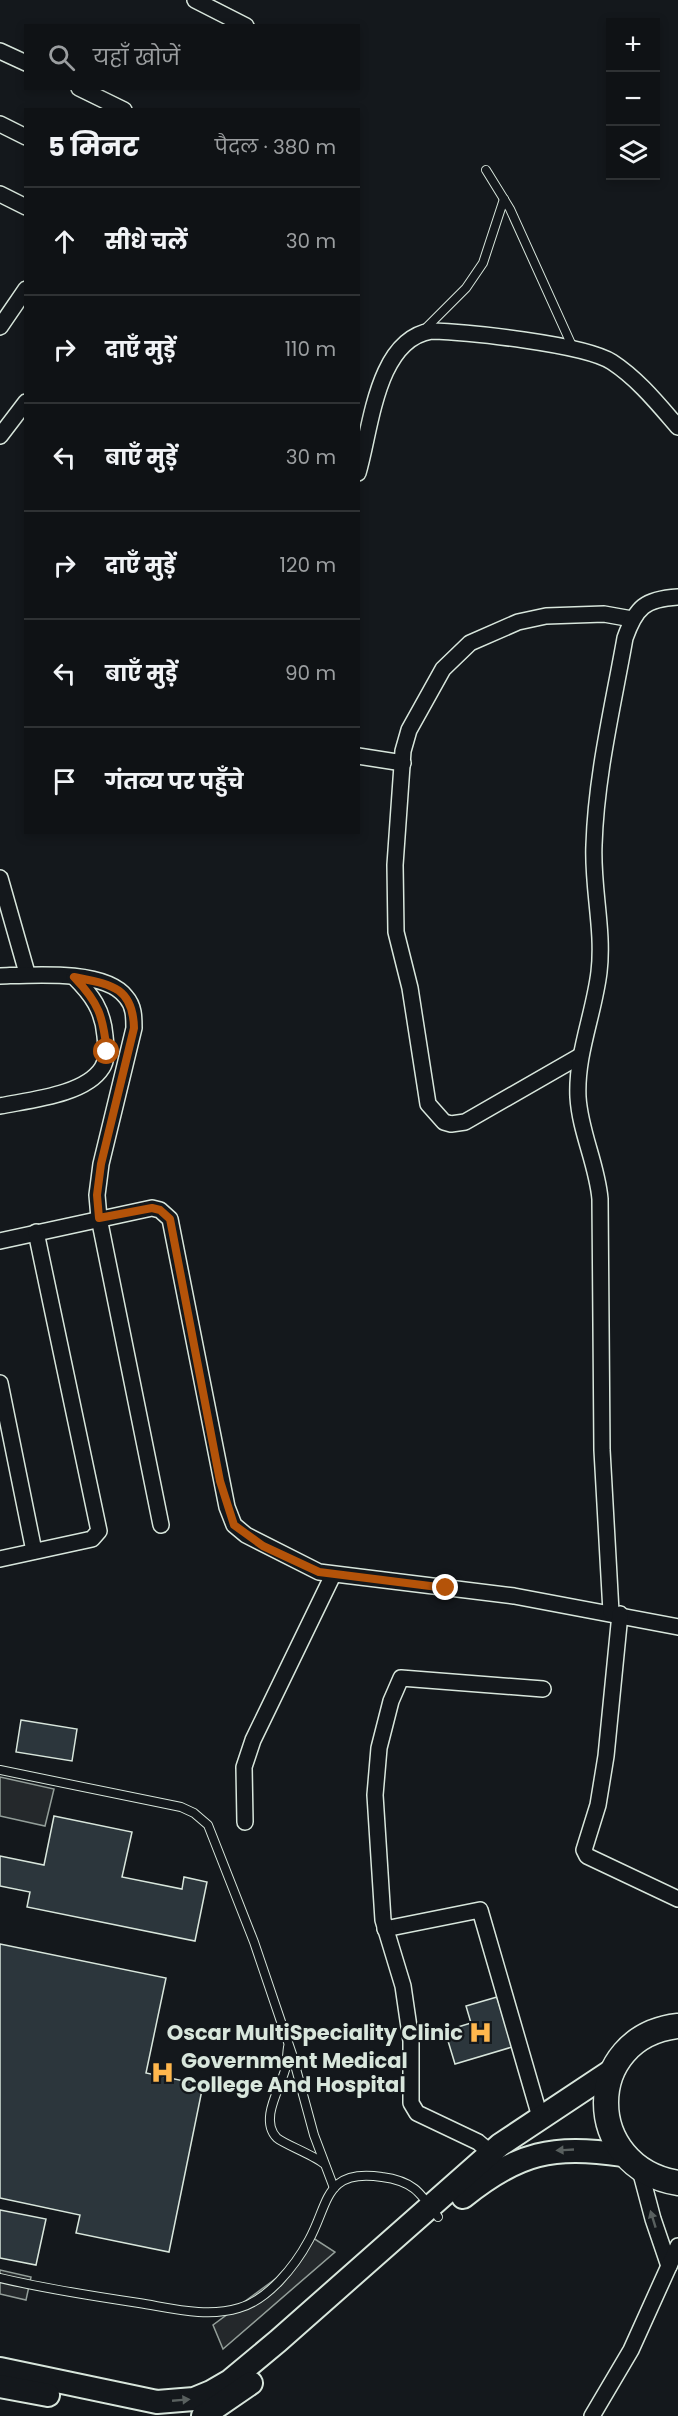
<!DOCTYPE html>
<html lang="hi">
<meta charset="utf-8">
<style>
:root{--surface:#0f1215;--page:#181b1e;--text:#f1f3f6;--muted:#9b9ea0;--line:#2f3234}
body{margin:0;font-family:Poppins,"Noto Sans Devanagari",sans-serif;background:var(--page);color:var(--text)}
.controls{position:absolute;right:18px;top:18px;display:grid;overflow:hidden;border-radius:0px;box-shadow:0 3px 9px #0003}
.controls button{width:54px;height:54px;display:grid;place-items:center;padding:0;border:0;border-bottom:2px solid var(--line);background:var(--surface);color:var(--text);font:30px sans-serif}
.stop{position:absolute;width:18px;height:18px;margin:-14px;border:4px solid #b45309;border-radius:50%;background:#fff}
.stop.end{background:#b45309;border-color:#fff;box-shadow:0 2px 6px #0008}
.list{margin:0;padding:0;list-style:none}
h2{display:flex;justify-content:space-between;align-items:center;height:78px;margin:0;padding:0 24px;font-size:26px}
h2 small{font-size:20px;font-weight:400;color:var(--muted)}
.list li{display:grid;grid-template-columns:39px 1fr auto;gap:18px;align-items:center;box-sizing:border-box;height:108px;padding:0 24px;border-top:2px solid var(--line)}
.list b{display:block;font-size:22px;white-space:nowrap}
.list em{font-size:20px;font-style:normal;color:var(--muted)}
.icon{flex:none;width:33px;height:33px;fill:none;stroke:currentColor;stroke-width:2;stroke-linecap:round;stroke-linejoin:round}
.map{position:relative;flex:none;width:678px;height:2416px;overflow:hidden}
.search{position:absolute;background:var(--surface);box-shadow:0 3px 9px #0003;left:24px;top:24px;width:336px;height:66px;display:flex;align-items:center;gap:15px;box-sizing:border-box;padding:0 21px;border-radius:0px;color:var(--muted);font-size:22px}
.panel{position:absolute;background:var(--surface);box-shadow:0 3px 9px #0003;left:24px;top:108px;width:336px;height:726px;border-radius:0px}
.map>svg:first-child{display:block}
.parking{fill:#24282b;stroke:#939e99;stroke-width:1.5}
.building{fill:#2c363c;stroke:#d8e6dc;stroke-width:1.5}
.lines{fill:none;stroke-linecap:round;stroke-linejoin:round}
.service-casing{stroke:#d8e6dc;stroke-width:10}
.minor-casing{stroke:#d8e6dc;stroke-width:18}
.secondary-casing{stroke:#d8e6dc;stroke-width:26}
.primary-casing{stroke:#d8e6dc;stroke-width:27}
.service{stroke:#14181c;stroke-width:8}
.minor{stroke:#14181c;stroke-width:15}
.secondary{stroke:#14181c;stroke-width:22}
.primary{stroke:#14181c;stroke-width:24}
.oneway{fill:#59605f}
.route{stroke:#b45309;stroke-width:8}
.labels{text-anchor:middle;dominant-baseline:central;stroke-width:4.5;stroke-linejoin:round;paint-order:stroke}
.poi-label{font-size:21px;font-weight:bold;fill:#d8e6dc;stroke:#14181c;text-anchor:end}
</style>
<div class="map">
<svg width="678" height="2416" viewBox="0 0 678 2416">
<rect width="100%" height="100%" fill="#14181c"/>
<g class="parking">
<polygon points="0,1777 54,1789 45,1826 0,1816"/>
<polygon points="310,2236 335,2252 223,2349 213,2325 282,2274"/>
<polygon points="0,2270 31,2277 26,2300 0,2294"/>
</g>
<g class="building">
<polygon points="21,1720 77,1729 72,1761 16,1752"/>
<polygon points="54,1816 132,1832 122,1877 182,1889 184,1877 207,1882 195,1941 27,1907 30,1892 0,1886 0,1856 44,1865"/>
<polygon points="0,1944 166,1978 146,2073 203,2085 169,2252 76,2233 80,2215 0,2198"/>
<polygon points="497,1997 512,2047 455,2064 445,2031 471,2023 466,2006"/>
<polygon points="0,2210 46,2219 36,2265 0,2258"/>
</g>
<g class="lines">
<defs>
<g id="service">
<polyline points="486,170 510,209 573,348"/>
<polyline points="424,330 466,288 483,263 504,199"/>
<polyline points="0,1770 181,1807 194,1813 208,1825 254,1942 292,2054 314,2135 334,2188"/>
<path d="M288,2047C287,2054 287,2063 285,2070C280,2089 259,2120 277,2138C284,2144 311,2154 323,2163"/>
<path d="M0,2278C46,2289 92,2296 139,2303C171,2308 207,2318 239,2308C268,2300 295,2266 309,2240C329,2204 324,2168 382,2177C413,2181 420,2192 438,2217"/>
</g>
<g id="minor">
<polyline points="195,0 246,26"/>
<polyline points="0,51 26,63"/>
<polyline points="79,88 124,110"/>
<polyline points="0,124 26,137"/>
<polyline points="0,194 26,207"/>
<polyline points="0,327 26,289"/>
<polyline points="0,436 26,402"/>
<path d="M358,473C371,430 376,340 431,331C468,332 584,344 612,362C638,379 658,404 678,427"/>
<polyline points="358,756 403,763"/>
<polyline points="0,878 27,973"/>
<path d="M0,976C32,975 105,969 126,997C134,1006 134,1017 134,1028L101,1164L97,1195L99,1218L161,1525"/>
<polyline points="580,1056 465,1122 451,1124 444,1122 428,1104 410,988 396,932 395,865 403,751 409,730 443,669 470,643 518,622 546,616 604,614 632,619"/>
<path d="M0,1106C29,1100 85,1095 102,1068C108,1059 106,1047 105,1036C103,1010 92,995 74,977"/>
<polyline points="0,1241 152,1208 160,1210 170,1219 227,1507 234,1525 246,1535 319,1572 514,1596 678,1627"/>
<polyline points="0,1383 34,1551"/>
<polyline points="0,1559 92,1539 99,1531 36,1232"/>
<path d="M611,1612L602,1450L600,1199C597,1164 580,1132 578,1097C576,1054 594,1014 599,972C604,930 592,887 594,845C596,776 613,706 625,638C636,607 645,599 678,597"/>
<polyline points="620,1614 606,1756 598,1805 584,1850 587,1856 678,1899"/>
<polyline points="245,1822 244,1767 253,1740 333,1575"/>
<polyline points="385,1929 480,1910 540,2117"/>
<polyline points="491,2153 478,2142 417,2113 411,2103 411,2041 403,1986 383,1920 375,1795 379,1748 391,1701 401,1678 543,1689"/>
<polyline points="640,2170 653,2219 669,2266"/>
<polyline points="592,2416 631,2350 678,2246"/>
</g>
<g id="secondary">
<path d="M463,2197C519,2152 552,2145 623,2155"/>
<polyline points="0,2369 157,2402 194,2399 211,2392 230,2381 278,2341 500,2145 613,2070"/>
<polyline points="0,2386 48,2395"/>
<polyline points="203,2416 251,2383"/>
</g>
<path id="primary" d="M678,2026C582,2037 582,2167 678,2183"/>
</defs>
<use href="#service" class="service-casing"/>
<use href="#minor" class="minor-casing"/>
<use href="#secondary" class="secondary-casing"/>
<use href="#primary" class="primary-casing"/>
<use href="#service" class="service"/>
<use href="#minor" class="minor"/>
<use href="#secondary" class="secondary"/>
<use href="#primary" class="primary"/>
</g>
<defs><path id="oneway-solid" d="M-6-.8H1V-3.2L6.5 0L1 3.2V.8H-6Z" transform="scale(1.5)"/></defs>
<g class="oneway">
<use href="#oneway-solid" transform="translate(565 2150) rotate(177)"/>
<use href="#oneway-solid" transform="translate(653 2219) rotate(-107)"/>
<use href="#oneway-solid" transform="translate(181 2400) rotate(-5)"/>
</g>
<g class="lines">
<path class="route" d="M107,1052C103,1016 99,1003 74,977C109,984 133,986 134,1028L101,1164L97,1195L99,1218L152,1208L160,1210L170,1219L220,1481L234,1525L263,1546L319,1572L446,1588"/>
</g>
<defs>
<symbol id="hospital-bare" viewBox="-9 -9 18 18"><path d="M-5-5h3v3.5h4V-5h3V5h-3V1.5h-4V5h-3Z" fill="#ffb74d" stroke="#14181c" stroke-width="2.5" paint-order="stroke"/></symbol>
</defs>
<g fill-rule="evenodd">
<use href="#hospital-bare" x="464" y="2016" width="33" height="33"/>
<use href="#hospital-bare" x="146" y="2056" width="33" height="33"/>
</g>
<g class="labels">
<g class="poi-label">
<text x="463" y="2032">Oscar MultiSpeciality Clinic</text>
<text x="181" y="2060" text-anchor="start">Government Medical<tspan x="181" dy="24">College And Hospital</tspan></text>
</g>
</g>
</svg>
<div class="controls">
<button>+</button>
<button>−</button>
<button><svg class="icon" aria-label="layers" viewBox="0 0 24 24"><path d="M12 4l9 5-9 5-9-5zM3 14l9 5 9-5"/></svg></button>
</div>
<div class="stop" style="left:107px;top:1052px"></div>
<div class="stop end" style="left:446px;top:1588px"></div>
<div class="search"><svg class="icon" aria-label="search" viewBox="0 0 24 24"><circle cx="10" cy="10" r="6"/><path d="M15 15l6 6"/></svg>यहाँ खोजें</div>
<section class="panel">
<h2>5 मिनट<small>पैदल · 380 m</small></h2>
<ul class="list">
<li><svg class="icon" aria-label="ahead" viewBox="0 0 24 24"><path d="M12 20V5M6 11l6-6 6 6"/></svg><div><b>सीधे चलें</b></div><em>30 m</em></li>
<li><svg class="icon" aria-label="right" viewBox="0 0 24 24"><path d="M7 20v-9h11M14 6l5 5-5 5"/></svg><div><b>दाएँ मुड़ें</b></div><em>110 m</em></li>
<li><svg class="icon" aria-label="left" viewBox="0 0 24 24"><path d="M17 20v-9H6M10 6l-5 5 5 5"/></svg><div><b>बाएँ मुड़ें</b></div><em>30 m</em></li>
<li><svg class="icon" aria-label="right" viewBox="0 0 24 24"><path d="M7 20v-9h11M14 6l5 5-5 5"/></svg><div><b>दाएँ मुड़ें</b></div><em>120 m</em></li>
<li><svg class="icon" aria-label="left" viewBox="0 0 24 24"><path d="M17 20v-9H6M10 6l-5 5 5 5"/></svg><div><b>बाएँ मुड़ें</b></div><em>90 m</em></li>
<li><svg class="icon" aria-label="arrive" viewBox="0 0 24 24"><path d="M6 21V4h12l-3 4 3 4H6"/></svg><div><b>गंतव्य पर पहुँचे</b></div></li>
</ul>
</section>
</div>
